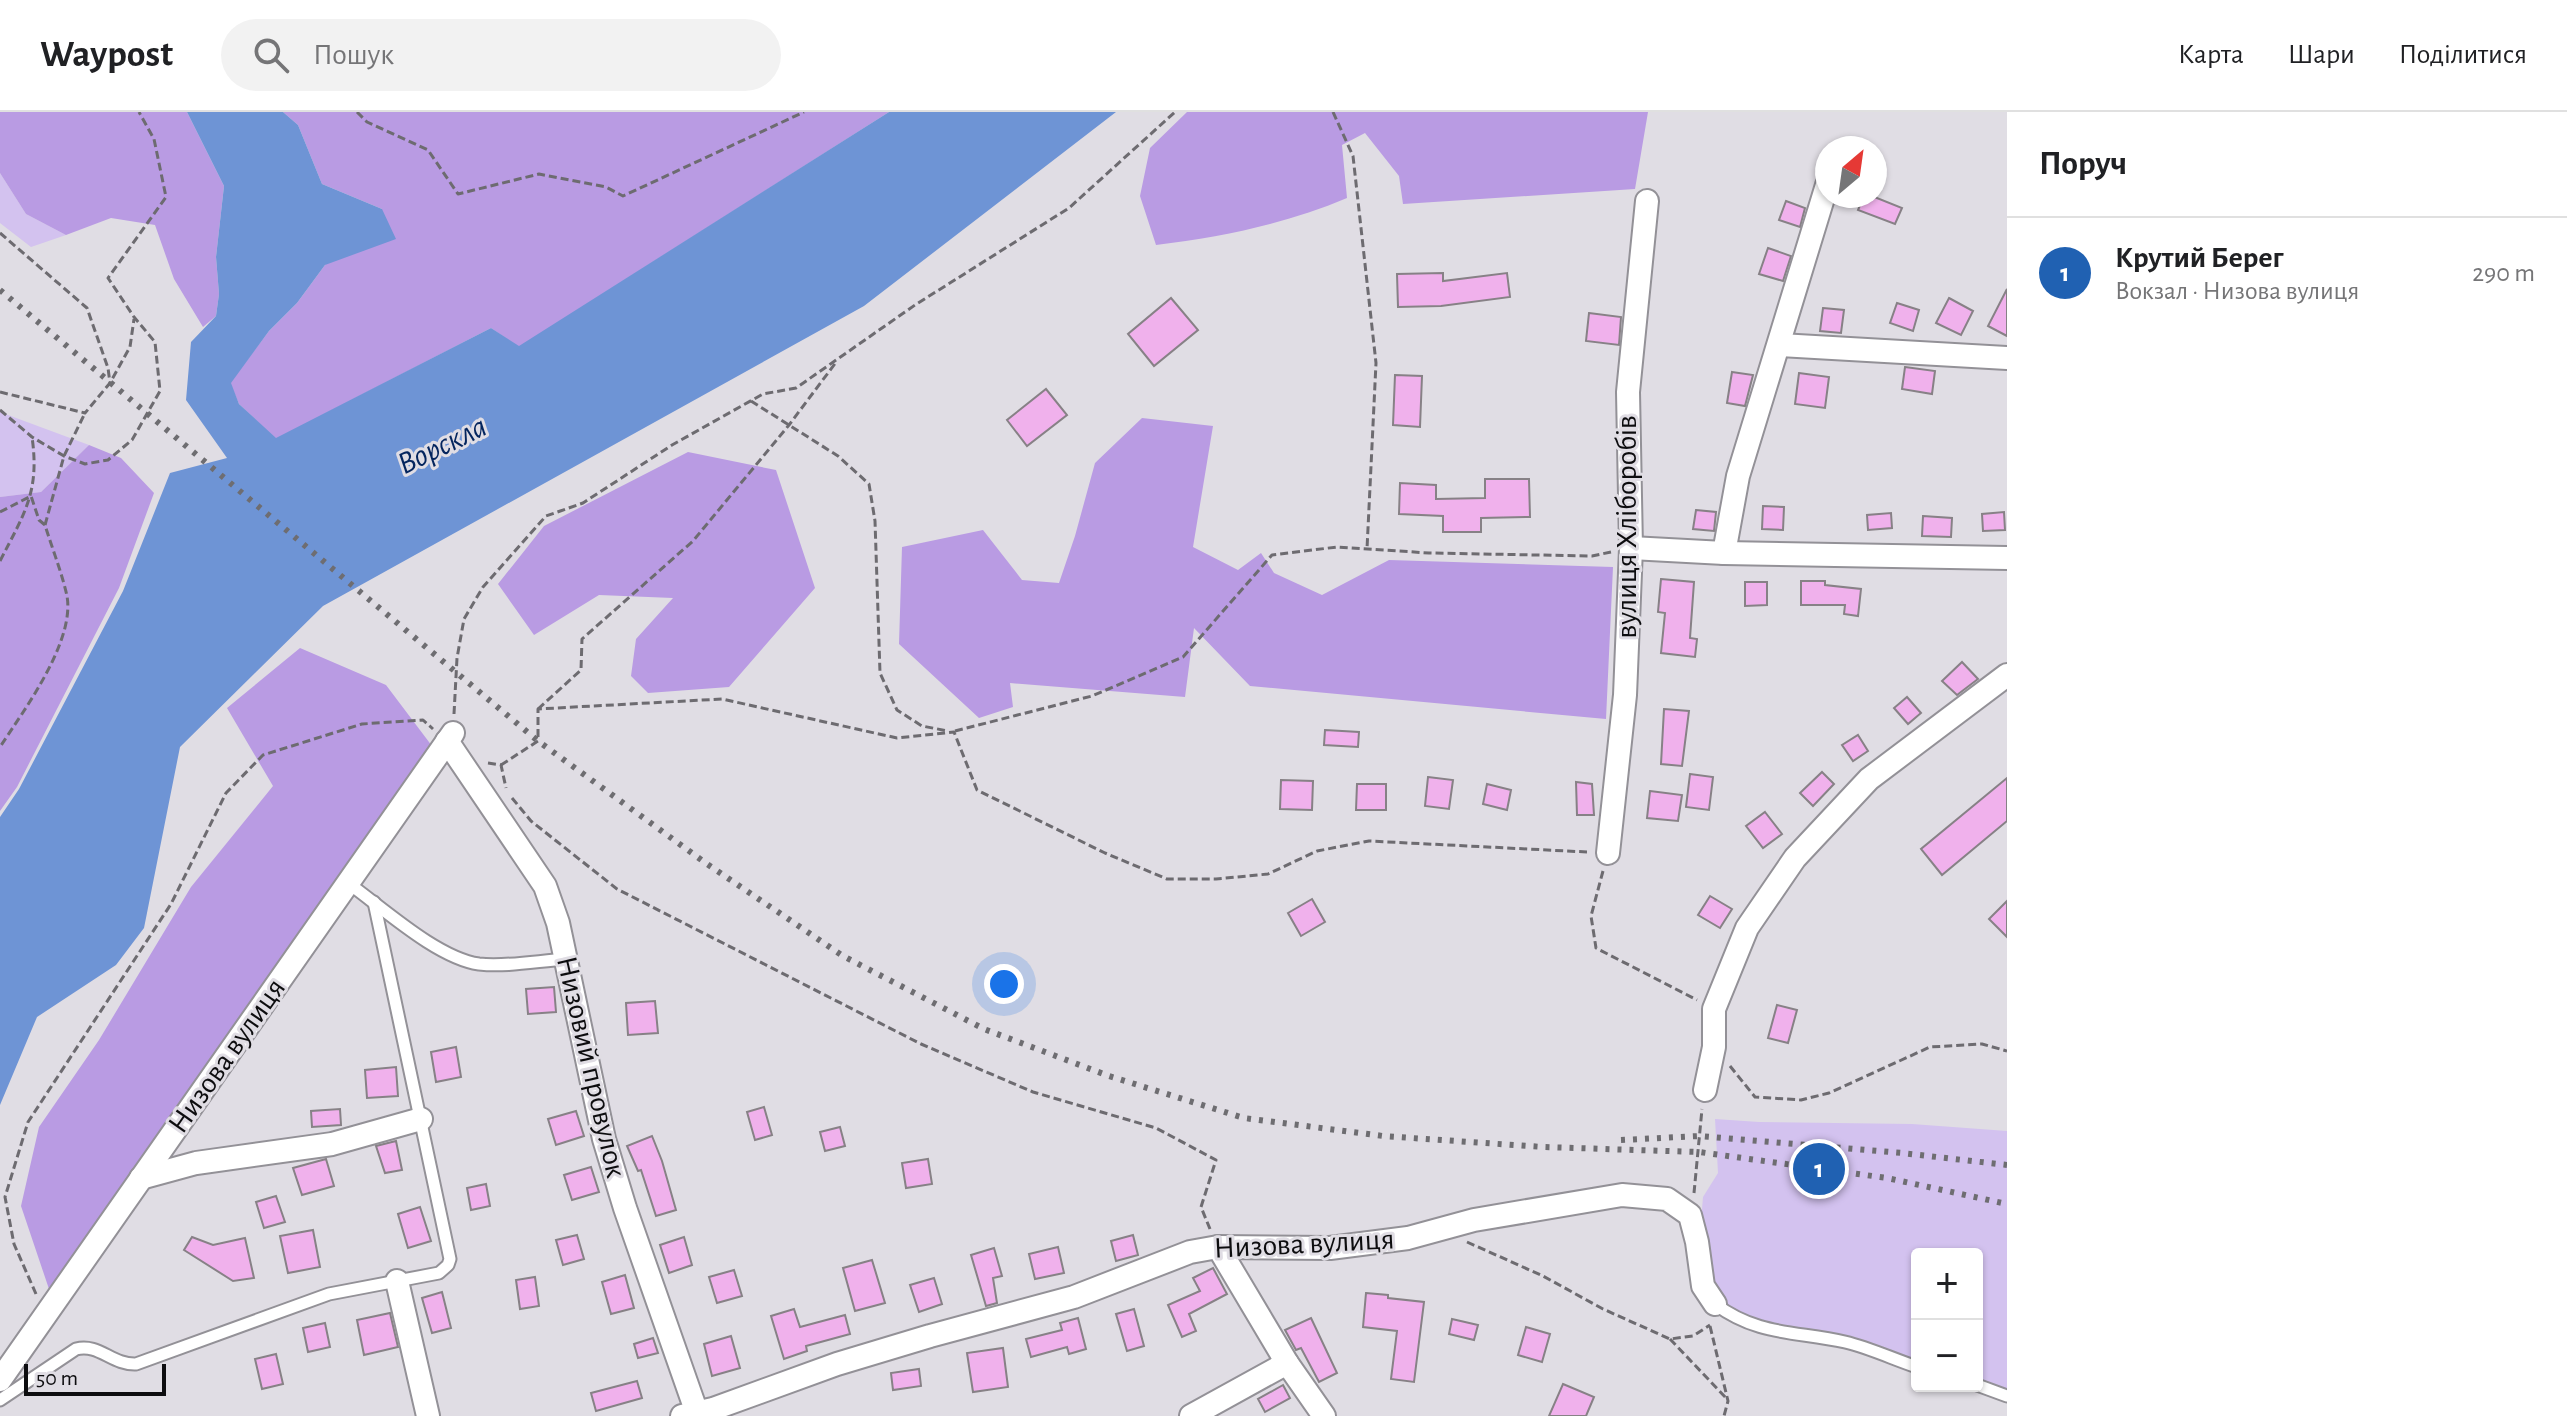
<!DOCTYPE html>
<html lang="uk">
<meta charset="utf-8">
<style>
:root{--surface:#fff;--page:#f2f2f2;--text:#202124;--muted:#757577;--line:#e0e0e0;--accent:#2061b2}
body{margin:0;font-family:"Alegreya Sans",sans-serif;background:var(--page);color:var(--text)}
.controls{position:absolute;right:24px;bottom:24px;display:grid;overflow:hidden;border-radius:8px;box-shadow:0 2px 6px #0004}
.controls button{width:72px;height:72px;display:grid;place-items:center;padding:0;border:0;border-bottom:2px solid var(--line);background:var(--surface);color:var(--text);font:40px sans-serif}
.compass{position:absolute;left:1815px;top:24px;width:72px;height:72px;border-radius:50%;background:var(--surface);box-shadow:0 2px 6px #0004;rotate:29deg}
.scale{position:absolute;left:24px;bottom:20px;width:142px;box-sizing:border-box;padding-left:8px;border:4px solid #0d0d0f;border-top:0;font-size:22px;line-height:28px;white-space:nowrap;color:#0d0d0f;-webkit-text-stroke:6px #e0dde4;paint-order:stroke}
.you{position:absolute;left:1004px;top:872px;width:28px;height:28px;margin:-20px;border:6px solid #fff;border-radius:50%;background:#1a73e8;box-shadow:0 0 0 12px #1a73e833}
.badge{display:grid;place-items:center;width:52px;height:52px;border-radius:50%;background:var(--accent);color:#fff;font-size:26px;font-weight:700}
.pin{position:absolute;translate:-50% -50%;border:4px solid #fff;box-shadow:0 2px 8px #0006}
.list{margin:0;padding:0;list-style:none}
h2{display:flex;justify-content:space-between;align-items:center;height:104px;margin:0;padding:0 32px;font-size:34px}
h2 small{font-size:26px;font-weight:400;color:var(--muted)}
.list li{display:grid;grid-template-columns:52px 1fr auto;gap:24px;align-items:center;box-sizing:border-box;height:112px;padding:0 32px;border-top:2px solid var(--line)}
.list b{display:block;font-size:30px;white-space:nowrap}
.list p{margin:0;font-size:26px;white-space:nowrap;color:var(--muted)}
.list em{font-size:26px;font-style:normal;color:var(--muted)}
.icon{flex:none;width:44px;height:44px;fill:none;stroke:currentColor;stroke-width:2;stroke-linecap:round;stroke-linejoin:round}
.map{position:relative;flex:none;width:2007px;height:1304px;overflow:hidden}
header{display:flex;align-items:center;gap:48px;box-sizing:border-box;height:112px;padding:0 40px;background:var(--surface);border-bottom:2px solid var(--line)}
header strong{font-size:38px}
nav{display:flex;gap:44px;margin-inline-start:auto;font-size:28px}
.search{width:560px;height:72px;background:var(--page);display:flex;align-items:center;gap:20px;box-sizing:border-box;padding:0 28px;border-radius:44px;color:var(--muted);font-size:30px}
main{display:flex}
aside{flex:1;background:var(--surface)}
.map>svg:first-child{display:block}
.green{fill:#d3c2ef}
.forest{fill:#b99be3}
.water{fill:#6e94d5}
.building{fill:#f0b1ec;stroke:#878186;stroke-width:2}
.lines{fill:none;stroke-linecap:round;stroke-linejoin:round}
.lane-casing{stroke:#939197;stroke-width:15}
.street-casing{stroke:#939197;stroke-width:26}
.path{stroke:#6d6b70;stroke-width:3;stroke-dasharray:8 4;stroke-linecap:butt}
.lane{stroke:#fff;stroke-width:11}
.street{stroke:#fff;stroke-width:22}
.rail{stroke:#6e6d71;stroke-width:6;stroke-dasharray:4 8;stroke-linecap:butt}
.labels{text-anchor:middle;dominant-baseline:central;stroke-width:6;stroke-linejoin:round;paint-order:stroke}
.street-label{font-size:30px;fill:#0d0d0f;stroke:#e0dde4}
.water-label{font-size:32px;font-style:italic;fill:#04255e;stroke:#e0dde4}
</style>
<header>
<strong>Waypost</strong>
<div class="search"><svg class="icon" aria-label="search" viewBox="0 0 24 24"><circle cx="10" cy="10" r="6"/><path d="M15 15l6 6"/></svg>Пошук</div>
<nav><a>Карта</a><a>Шари</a><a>Поділитися</a></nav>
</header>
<main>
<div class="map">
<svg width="2007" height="1304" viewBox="0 0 2007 1304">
<rect width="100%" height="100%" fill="#e0dde4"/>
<g class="green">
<polygon points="0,61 26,102 66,123 31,135 0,111"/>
<polygon points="0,300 89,333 41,380 0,385"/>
<polygon points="1715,1007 1759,1010 1912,1012 2007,1019 2007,1279 1977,1269 1977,1142 1917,1142 1917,1249 1772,1219 1730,1203 1708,1170 1701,1110 1703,1085 1718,1061"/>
</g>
<g class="forest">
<polygon points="0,0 187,0 224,74 216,145 219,182 216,204 203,215 174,167 155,113 111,106 66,123 26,102 0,61"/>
<polygon points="283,0 889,0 519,235 491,216 276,327 239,292 230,271 269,219 297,191 325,153 382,97 322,72 298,13"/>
<path d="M1187,0H1648L1635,77L1403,92L1399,64L1365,21L1342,33L1347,86C1285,112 1223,125 1156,133L1140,84L1150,36Z"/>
<polygon points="1142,306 1213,314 1193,435 1238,458 1261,441 1274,461 1322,483 1389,448 1613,455 1606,607 1250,574 1194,516 1185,585 1010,571 1013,595 979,606 899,532 902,435 983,418 1022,468 1059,471 1075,424 1095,351"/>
<polygon points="89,333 121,346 154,381 119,476 17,675 0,699 0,385 41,380"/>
<polygon points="688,340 776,358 815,476 729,575 648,581 631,564 636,527 673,486 599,483 534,523 498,472 544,414"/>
<polygon points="300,536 386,573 432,634 49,1177 21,1094 39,1015 99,928 191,775 273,674 227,596"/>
</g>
<polygon class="water" points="187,0 283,0 298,13 322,72 382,97 396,127 325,153 297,191 269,219 231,271 239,292 276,326 491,216 519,234 889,0 1116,0 864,194 323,494 180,635 144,816 116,853 37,905 0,993 0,705 19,677 123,479 170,361 227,346 186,288 191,230 216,204 219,182 216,145 224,74"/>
<g class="building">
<polygon points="1864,84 1872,84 1902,96 1895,112 1858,98"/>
<polygon points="1786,89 1805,96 1800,115 1779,108"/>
<polygon points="1768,136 1791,144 1783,169 1759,162"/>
<polygon points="1443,161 1443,169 1507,161 1510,185 1441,194 1398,195 1397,162"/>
<polygon points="2007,177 2007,224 1988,214"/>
<polygon points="1171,186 1198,218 1154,254 1128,222"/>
<polygon points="1949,186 1973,199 1961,223 1936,211"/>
<polygon points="1897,191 1919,198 1913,219 1890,211"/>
<polygon points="1823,196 1844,198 1841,221 1820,219"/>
<polygon points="1589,201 1621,205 1619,233 1586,229"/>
<polygon points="1905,255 1935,259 1932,282 1902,277"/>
<polygon points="1732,260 1753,263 1745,294 1727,291"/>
<polygon points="1799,261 1829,265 1825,296 1795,292"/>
<polygon points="1395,263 1422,264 1420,315 1393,313"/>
<polygon points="1046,277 1067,303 1027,334 1007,308"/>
<polygon points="1485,367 1529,367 1530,405 1481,406 1481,420 1443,420 1443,404 1399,402 1400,371 1436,373 1436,387 1485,386"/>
<polygon points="1763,394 1784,395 1783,418 1762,417"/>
<polygon points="1696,398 1716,400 1714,419 1693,417"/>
<polygon points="2004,400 2005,418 1983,419 1982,402"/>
<polygon points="1891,401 1892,416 1868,418 1867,403"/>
<polygon points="1923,404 1952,406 1951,425 1922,424"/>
<polygon points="1661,467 1694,470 1690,526 1697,527 1695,545 1661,541 1665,501 1658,500"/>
<polygon points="1801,469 1825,469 1825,473 1861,477 1858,504 1844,502 1845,493 1801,493"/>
<polygon points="1745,470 1767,470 1767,493 1745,494"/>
<polygon points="1962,550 1978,567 1957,583 1942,569"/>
<polygon points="1907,585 1921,601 1908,612 1894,596"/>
<polygon points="1664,597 1689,599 1682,654 1661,652"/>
<polygon points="1325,618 1359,620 1358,635 1324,633"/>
<polygon points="1858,623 1868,639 1853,649 1842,633"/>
<polygon points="1822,660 1834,672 1813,694 1800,681"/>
<polygon points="1690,662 1713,665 1709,698 1686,695"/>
<polygon points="1428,665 1453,668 1449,697 1425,694"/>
<polygon points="2007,666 2007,709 1942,763 1921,737"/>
<polygon points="1281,668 1313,669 1312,698 1280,697"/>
<polygon points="1576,670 1592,672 1594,703 1577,703"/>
<polygon points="1357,672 1386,672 1386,698 1356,698"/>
<polygon points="1487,672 1511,678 1507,698 1483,692"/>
<polygon points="1650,679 1682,683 1678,709 1647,706"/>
<polygon points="1765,700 1782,722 1763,736 1746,714"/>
<polygon points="1710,784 1732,797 1720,816 1698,803"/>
<polygon points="1312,787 1325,810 1301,824 1288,801"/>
<polygon points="2007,789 2007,825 1989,807"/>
<polygon points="554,875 556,900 528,902 526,877"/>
<polygon points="655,889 658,921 628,923 626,891"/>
<polygon points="1777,893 1797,898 1788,931 1768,926"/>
<polygon points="456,935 461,965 436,970 431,940"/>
<polygon points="396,955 398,984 367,986 365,958"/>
<polygon points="764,995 772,1023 755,1028 747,1000"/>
<polygon points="340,997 341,1013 312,1015 311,999"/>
<polygon points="576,999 584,1024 556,1033 548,1007"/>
<polygon points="840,1015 845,1034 825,1039 820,1020"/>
<polygon points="652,1024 662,1049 676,1098 656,1104 641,1058 638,1059 627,1034"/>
<polygon points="396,1029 402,1058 385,1061 376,1034"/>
<polygon points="326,1047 334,1074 302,1083 293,1056"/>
<polygon points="928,1047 932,1072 906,1076 902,1051"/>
<polygon points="591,1055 599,1080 572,1088 564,1063"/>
<polygon points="486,1072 490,1094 471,1098 467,1076"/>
<polygon points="276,1084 285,1110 264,1116 256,1090"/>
<polygon points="420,1095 431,1129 408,1136 398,1102"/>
<polygon points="313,1118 320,1155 288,1161 280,1124"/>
<polygon points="577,1123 584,1147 563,1153 556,1128"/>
<polygon points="1133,1123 1138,1143 1116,1149 1111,1129"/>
<polygon points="192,1125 213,1133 245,1126 254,1166 233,1169 184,1138"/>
<polygon points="684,1125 692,1153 669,1161 660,1133"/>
<polygon points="1058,1135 1064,1161 1035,1167 1029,1142"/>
<polygon points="994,1136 1002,1164 993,1166 997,1191 986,1194 971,1143"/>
<polygon points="872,1148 885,1191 855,1199 843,1156"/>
<polygon points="1213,1156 1227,1182 1189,1202 1196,1219 1182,1225 1168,1193 1200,1179 1193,1166"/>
<polygon points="734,1158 742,1184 717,1191 709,1165"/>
<polygon points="625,1163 634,1196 611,1202 602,1170"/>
<polygon points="535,1165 539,1194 520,1197 516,1168"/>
<polygon points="934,1166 942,1192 919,1200 910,1173"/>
<polygon points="442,1180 451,1216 432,1221 422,1186"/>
<polygon points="1366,1181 1388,1183 1388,1186 1424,1190 1414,1270 1391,1267 1397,1219 1363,1215"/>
<polygon points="794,1197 800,1215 845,1203 850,1222 806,1234 807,1239 784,1247 771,1204"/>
<polygon points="1134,1197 1144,1234 1127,1239 1116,1202"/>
<polygon points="390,1201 398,1235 364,1243 357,1208"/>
<polygon points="1078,1206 1086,1237 1069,1242 1067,1235 1031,1245 1026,1227 1062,1218 1060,1211"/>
<polygon points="1311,1206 1337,1261 1319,1270 1301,1236 1296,1238 1285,1218"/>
<polygon points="1452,1207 1478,1213 1474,1228 1449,1222"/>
<polygon points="325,1211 330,1235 308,1240 303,1216"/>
<polygon points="1526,1215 1550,1222 1542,1250 1518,1243"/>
<polygon points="731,1224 740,1256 712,1264 704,1232"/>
<polygon points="653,1226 658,1241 638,1246 634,1232"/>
<polygon points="1003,1236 1008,1275 973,1280 967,1241"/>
<polygon points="276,1242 283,1272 262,1277 255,1247"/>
<polygon points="919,1257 921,1274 893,1278 891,1261"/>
<polygon points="637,1269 642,1286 596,1299 591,1281"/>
<polygon points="1563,1272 1594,1285 1586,1304 1549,1304"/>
<polygon points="1283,1273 1290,1286 1265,1300 1258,1287"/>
</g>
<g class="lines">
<defs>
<g id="lane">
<path d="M348,771C383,796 437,846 479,852C507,855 537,849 566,847"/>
<path d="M1715,1192C1758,1224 1796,1219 1845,1230C1870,1236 1893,1247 1917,1255"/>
<polyline points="1977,1273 2007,1284"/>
<path d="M0,1288L76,1237C99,1231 112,1253 136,1252L329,1182L439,1161L448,1153L450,1147L374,790"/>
</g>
<g id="street">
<polyline points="1780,233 2007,246"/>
<polyline points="1631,436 1724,441 2007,446"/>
<polyline points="1724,441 1738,364 1827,73"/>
<polyline points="447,629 545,774 558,811 604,1027 625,1096 698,1304"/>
<polyline points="1608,741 1625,583 1631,436 1628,280 1647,89"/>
<polyline points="1705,978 1714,935 1714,897 1747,816 1795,746 1869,667 2007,563"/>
<polyline points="141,1066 196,1051 332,1032 421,1007"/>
<polyline points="1218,1135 1287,1251 1324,1304"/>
<polyline points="397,1169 428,1304"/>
<polyline points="0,1268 453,621"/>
<polyline points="682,1304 713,1297 837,1252 930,1224 1074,1185 1190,1140 1218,1135 1330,1136 1408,1126 1474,1108 1622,1083 1667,1087 1690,1103 1697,1130 1703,1174 1715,1192"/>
<polyline points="1191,1304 1287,1251"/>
</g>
</defs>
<use href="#lane" class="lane-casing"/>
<use href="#street" class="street-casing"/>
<g class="path">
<polyline points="357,0 367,10 428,38 458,82 539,62 606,75 623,84 804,0"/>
<polyline points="1333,0 1353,44 1376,251 1367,437"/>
<polyline points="0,121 87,196 108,256 110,271"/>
<polyline points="0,280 85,301 110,271 130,235 134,207"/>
<polyline points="751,289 838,344 869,372 875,409 880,561 897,598 922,614 948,619"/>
<polyline points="0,298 32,325 64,344 85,352 108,348 132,328 160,279 155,230 134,205 108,166 166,85 154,27 139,0"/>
<path d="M0,400L31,384L39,408L45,413C52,436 62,461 67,484C75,530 24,598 0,635"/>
<polyline points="45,413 64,344 85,301"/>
<path d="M0,449C24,402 40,380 32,325"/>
<polyline points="538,597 581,558 582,527 693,429 789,313 837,249"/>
<polyline points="454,602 457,546 464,507 483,475 546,404 583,391 672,333 763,282 796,276 915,193 1069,96 1175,0"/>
<polyline points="955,619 1092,584 1183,545 1272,443 1337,435 1429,441 1592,444 1611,440"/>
<polyline points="488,651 501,653 506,676"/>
<polyline points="501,653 538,629 538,597 722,587 897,626 954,620 977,678 1105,741 1167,767 1216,767 1268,762 1317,739 1369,729 1587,740"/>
<polyline points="512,686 531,709 617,777 921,932 1033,980 1156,1016 1216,1048 1201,1095 1210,1117"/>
<polyline points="1603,759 1591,804 1596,836 1697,888"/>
<polyline points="1730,954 1755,985 1801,988 1829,981 1930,935 1982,932 2007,939"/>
<polyline points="1694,1081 1702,997"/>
<polyline points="1467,1130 1543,1164 1603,1197 1670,1227 1693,1224 1710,1213"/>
<polyline points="36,1182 14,1132 5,1085 28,1010 171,792 226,681 263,643 362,612 423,608 433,617"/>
<polyline points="1710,1214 1728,1289 1724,1304"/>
<polyline points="1670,1227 1728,1288"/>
</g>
<use href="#lane" class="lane"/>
<use href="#street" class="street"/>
<g class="rail">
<polyline points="0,178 538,629 707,752 843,844 984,917 1109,964 1244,1006 1383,1024 1543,1035 1699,1040 1887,1066 2007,1092"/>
<polyline points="1621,1028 1700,1024 1902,1041 2007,1053"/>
</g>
</g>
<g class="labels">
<g class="street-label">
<text transform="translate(1627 415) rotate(-90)">вулиця Хліборобів</text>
<text transform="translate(227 944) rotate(-55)">Низова вулиця</text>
<text transform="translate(591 955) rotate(77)">Низовий провулок</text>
<text transform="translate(1304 1132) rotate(-3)">Низова вулиця</text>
</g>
<g class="water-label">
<text transform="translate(442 333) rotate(-26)">Ворскла</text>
</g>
</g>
</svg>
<div class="controls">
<button>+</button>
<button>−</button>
</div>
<svg class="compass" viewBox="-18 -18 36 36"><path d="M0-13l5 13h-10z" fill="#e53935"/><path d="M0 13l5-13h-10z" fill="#757577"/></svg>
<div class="scale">50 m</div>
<div class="you"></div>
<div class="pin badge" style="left:1819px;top:1057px">1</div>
</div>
<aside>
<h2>Поруч<small></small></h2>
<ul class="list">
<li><span class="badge">1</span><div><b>Крутий Берег</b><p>Вокзал · Низова вулиця</p></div><em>290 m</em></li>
</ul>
</aside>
</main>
